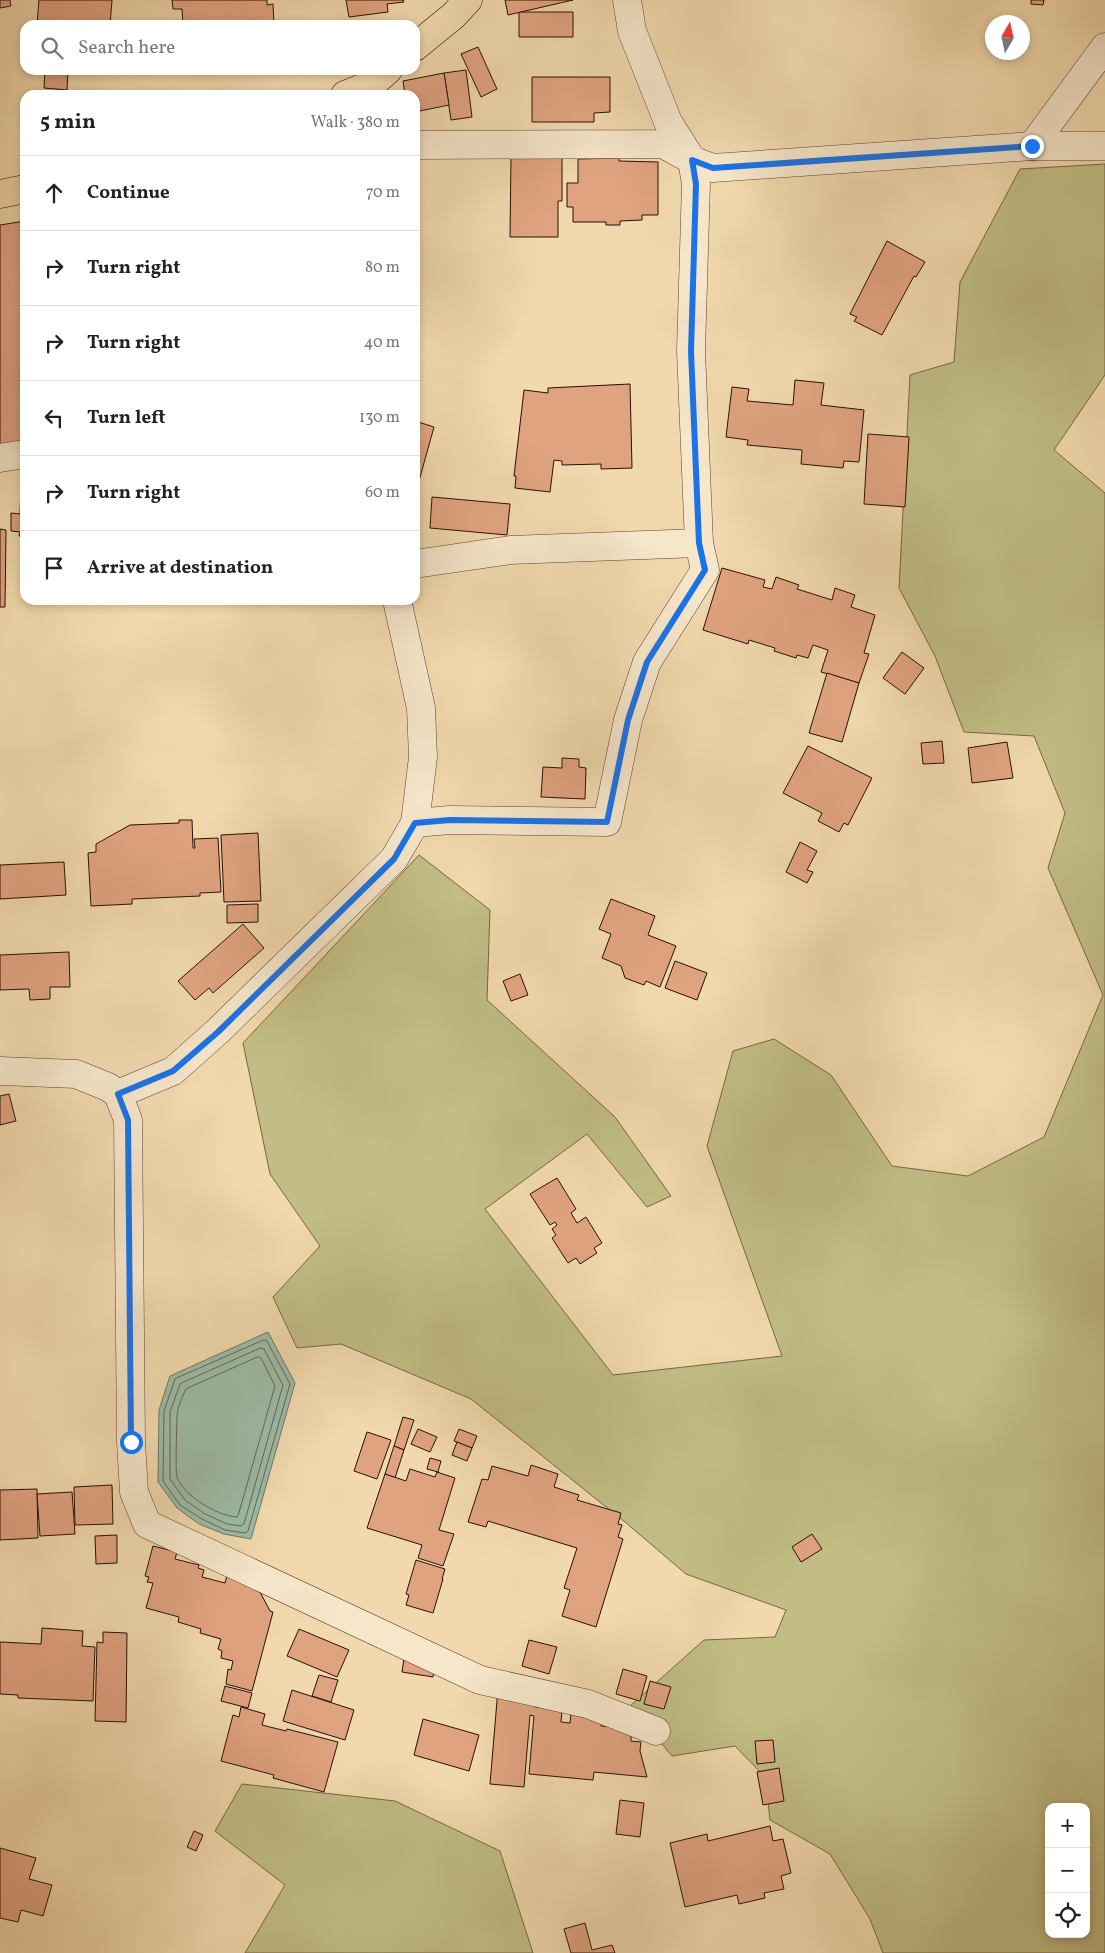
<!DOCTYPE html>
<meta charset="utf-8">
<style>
:root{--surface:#fff;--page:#f6f6f6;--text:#222;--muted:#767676;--line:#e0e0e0}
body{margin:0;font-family:Vollkorn,serif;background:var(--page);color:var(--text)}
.controls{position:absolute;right:15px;bottom:15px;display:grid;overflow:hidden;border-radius:10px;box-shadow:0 2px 8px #0003}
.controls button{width:45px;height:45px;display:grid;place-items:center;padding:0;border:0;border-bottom:1px solid var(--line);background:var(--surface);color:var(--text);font:25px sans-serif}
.compass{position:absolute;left:985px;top:15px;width:45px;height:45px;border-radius:50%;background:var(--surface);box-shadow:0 2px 8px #0003;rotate:9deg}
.stop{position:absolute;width:15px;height:15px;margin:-11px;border:4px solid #1a73e8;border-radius:50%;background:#fff}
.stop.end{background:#1a73e8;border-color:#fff;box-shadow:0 1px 5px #0008}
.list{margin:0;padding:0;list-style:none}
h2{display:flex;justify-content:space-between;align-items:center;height:65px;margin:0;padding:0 20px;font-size:21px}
h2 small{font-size:16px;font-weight:400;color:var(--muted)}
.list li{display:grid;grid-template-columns:32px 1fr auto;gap:15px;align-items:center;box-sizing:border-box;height:75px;padding:0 20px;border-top:1px solid var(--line)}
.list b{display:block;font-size:19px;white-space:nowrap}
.list em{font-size:16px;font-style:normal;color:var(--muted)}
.icon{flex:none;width:28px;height:28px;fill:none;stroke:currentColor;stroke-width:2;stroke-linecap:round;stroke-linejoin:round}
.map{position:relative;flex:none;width:1105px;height:1953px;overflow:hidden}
.search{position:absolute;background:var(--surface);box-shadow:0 2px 8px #0003;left:20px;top:20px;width:400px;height:55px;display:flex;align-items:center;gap:12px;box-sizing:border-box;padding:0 18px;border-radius:15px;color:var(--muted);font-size:19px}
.panel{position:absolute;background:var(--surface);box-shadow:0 2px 8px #0003;left:20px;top:90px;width:400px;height:515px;border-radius:15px}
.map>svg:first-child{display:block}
.green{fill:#c1bd85;stroke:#766645;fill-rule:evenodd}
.water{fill:#9cbba5;stroke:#6e7665}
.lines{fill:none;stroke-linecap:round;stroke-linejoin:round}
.shore{stroke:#636455;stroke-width:1}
.building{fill:#e0a380;stroke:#2a0e05}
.minor-casing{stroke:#5c412f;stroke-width:29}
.primary-casing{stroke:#2a0e05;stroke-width:29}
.minor{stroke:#f6e6ca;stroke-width:28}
.primary{stroke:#f1d9ad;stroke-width:28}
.route{stroke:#1a73e8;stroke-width:6}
</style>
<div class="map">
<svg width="1105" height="1953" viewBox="0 0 1105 1953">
<rect width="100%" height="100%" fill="#f1d9ad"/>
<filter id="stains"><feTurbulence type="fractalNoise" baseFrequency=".004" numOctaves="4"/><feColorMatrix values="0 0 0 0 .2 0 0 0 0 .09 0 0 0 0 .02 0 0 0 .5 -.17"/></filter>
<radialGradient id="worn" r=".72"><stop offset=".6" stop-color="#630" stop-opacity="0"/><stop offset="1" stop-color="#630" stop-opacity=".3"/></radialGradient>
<g class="green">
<path d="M1105,164V375L1054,450L1105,493V1953H883L870,1919L830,1854L770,1820L765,1777L735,1746L672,1756L630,1706L704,1640L775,1637L786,1610L686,1574L625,1522L471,1399L341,1344L297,1348L273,1297L320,1246L270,1174L243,1043L419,855L490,910L487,1000L615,1117L671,1196L647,1207L587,1134L485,1209L613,1375L782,1356L707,1146L733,1051L774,1039L831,1075L892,1166L968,1176L1044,1137L1103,995L1048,868L1065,813L1034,736L964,732L935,656L899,588L910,375L954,362L960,282L1020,169ZM1049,1807H1086V1934H1049Z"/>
<polygon points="242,1784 395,1801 500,1851 533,1953 245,1953 285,1885 215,1831"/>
</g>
<polygon class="water" points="268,1332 295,1383 251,1539 224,1534 199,1524 177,1508 158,1482 159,1410 170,1376"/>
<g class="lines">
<g class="shore">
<polygon points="264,1340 267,1341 290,1384 248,1531 245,1533 225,1530 202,1519 180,1505 163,1481 164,1411 175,1379"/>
<polygon points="261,1348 264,1349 283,1385 244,1524 241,1526 227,1524 205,1514 185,1500 170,1479 170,1412 180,1384"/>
<path d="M258,1357L261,1358L275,1386L238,1516L236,1517C216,1515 184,1496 177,1477C175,1471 177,1423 177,1415C178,1407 182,1397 186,1389Z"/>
</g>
</g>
<g class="building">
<polygon points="0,0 10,0 11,6 0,8"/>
<polygon points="39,0 112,0 110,25 37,24"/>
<polygon points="172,0 267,0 267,5 273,4 274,25 183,25 182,9 173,9"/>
<polygon points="346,0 403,0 404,2 387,4 388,12 349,17"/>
<polygon points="505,0 573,0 508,15"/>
<polygon points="1031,0 1044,0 1043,5 1031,4"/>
<polygon points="521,12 573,12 573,37 519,37 519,13"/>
<polygon points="478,47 497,89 481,97 461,54"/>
<polygon points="45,70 68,70 67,90 44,88"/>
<polygon points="466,70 472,117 451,120 444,73"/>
<polygon points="444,73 449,105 415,112 415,95 405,95 403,81"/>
<polygon points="532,77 610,77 610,112 594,113 594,122 532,122"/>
<polygon points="511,157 562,157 562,201 558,201 558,237 510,237"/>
<polygon points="619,158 619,161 658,162 658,215 642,215 642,220 620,221 620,225 606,225 606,222 573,222 573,207 567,207 567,183 578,183 578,159"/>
<polygon points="25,221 25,442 0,445 0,225"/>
<polygon points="887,241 925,262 916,277 914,276 882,335 854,321 857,317 850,314"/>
<polygon points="795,380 824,383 821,405 864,410 859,462 844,461 843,468 801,464 802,450 747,445 748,440 726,437 732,387 749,389 747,401 793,405"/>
<polygon points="630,384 632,468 601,469 601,464 562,465 562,461 554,460 550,492 515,488 516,476 514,476 524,390 548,393 548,388"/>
<polygon points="415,421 434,427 417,488 415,487"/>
<polygon points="868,434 909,437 905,507 864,504"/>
<polygon points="21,486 25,486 25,536 19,536 20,532 11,531 11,513 20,514"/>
<polygon points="432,497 510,504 507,535 430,528"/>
<polygon points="0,529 6,530 5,607 0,607"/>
<polygon points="722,568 765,580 763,587 772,589 776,577 799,585 797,589 832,600 835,588 855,595 851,607 875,615 864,653 869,654 859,683 821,672 828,650 813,645 808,658 797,655 796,658 774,651 775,648 749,640 748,644 703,630"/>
<polygon points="902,652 924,668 905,694 883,678"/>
<polygon points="827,673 859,683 842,742 809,733"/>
<polygon points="942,741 944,763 923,764 921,743"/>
<polygon points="1007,742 1013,778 972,783 968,748"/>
<polygon points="808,746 872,778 848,825 844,823 839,832 818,821 822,813 783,793"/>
<polygon points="562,758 579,759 579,767 586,768 585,799 541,797 543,767 562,768"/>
<polygon points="179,820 192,820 193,848 195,848 194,839 218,838 221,892 200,893 200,896 132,899 132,904 91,906 88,853 96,852 96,844 130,825 179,823"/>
<polygon points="258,833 261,901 224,902 221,835"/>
<polygon points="800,842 817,851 807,870 813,872 807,883 786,872"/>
<polygon points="64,862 66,895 0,899 0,865"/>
<polygon points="611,899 655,916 648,935 676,946 660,987 646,981 644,985 625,978 621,966 602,958 611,934 599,929"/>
<polygon points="258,904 258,922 227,923 227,905"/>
<polygon points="243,924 264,948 213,993 209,988 195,1000 178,981"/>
<polygon points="69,952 70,987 50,987 50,999 30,1000 29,989 0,990 0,955"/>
<polygon points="675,961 707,973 697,1000 665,988"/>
<polygon points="520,974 528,995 511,1001 503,981"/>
<polygon points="9,1094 16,1121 0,1125 0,1096"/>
<polygon points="557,1178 576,1209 571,1213 577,1223 586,1217 602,1243 594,1248 597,1253 580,1264 576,1258 568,1263 552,1238 556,1235 552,1229 557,1225 555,1222 550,1225 530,1194"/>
<polygon points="403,1417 414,1420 404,1450 394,1446"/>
<polygon points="418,1429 437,1437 430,1452 411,1444"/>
<polygon points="459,1429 477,1436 472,1448 454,1441"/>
<polygon points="367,1432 391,1440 377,1479 354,1471"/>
<polygon points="457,1442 472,1448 467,1461 452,1455"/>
<polygon points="394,1446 404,1450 395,1478 385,1474"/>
<polygon points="430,1458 441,1461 438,1472 427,1469"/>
<polygon points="531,1465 558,1474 554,1487 579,1495 577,1500 621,1513 618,1524 622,1525 618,1537 623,1539 596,1627 562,1616 570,1590 564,1588 577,1548 488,1521 486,1527 468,1522 482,1479 488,1480 492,1466 528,1476"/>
<polygon points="410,1469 435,1477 437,1472 455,1478 439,1530 454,1534 443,1566 418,1558 422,1545 367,1528 385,1474 406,1481"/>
<polygon points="112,1485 113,1524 75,1525 74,1487"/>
<polygon points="37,1489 38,1538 0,1540 0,1490"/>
<polygon points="72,1492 75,1534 40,1536 37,1494"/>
<polygon points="812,1534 822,1549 801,1562 792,1547"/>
<polygon points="117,1535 117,1563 96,1564 95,1536"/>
<polygon points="153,1546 177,1552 175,1559 199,1565 198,1568 204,1570 202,1577 225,1583 227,1575 260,1592 270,1611 273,1612 252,1691 226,1684 228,1669 231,1670 233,1661 221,1658 222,1651 218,1649 221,1639 200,1633 201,1629 178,1622 179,1617 146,1608 153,1583 147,1582 149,1577 145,1576"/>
<polygon points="416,1560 445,1569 442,1579 443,1579 433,1613 406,1605 409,1595 406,1594"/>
<polygon points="42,1628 83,1631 82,1646 95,1647 93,1701 18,1698 18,1695 0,1694 0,1642 41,1644"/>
<polygon points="299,1629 349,1650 337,1677 287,1656"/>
<polygon points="103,1632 127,1633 126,1722 95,1721 97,1642 103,1643"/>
<polygon points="529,1640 557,1647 549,1674 522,1666"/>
<polygon points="404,1658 435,1664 433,1677 402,1672"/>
<polygon points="623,1669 647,1676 640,1701 616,1694"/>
<polygon points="319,1675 338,1680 331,1702 312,1696"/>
<polygon points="650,1681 671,1687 664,1709 644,1704"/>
<polygon points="225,1686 252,1693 248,1708 221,1701"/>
<polygon points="498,1689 535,1701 535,1707 562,1710 561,1722 570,1723 571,1713 602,1720 601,1726 631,1729 631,1741 641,1742 640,1751 647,1777 594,1772 593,1780 529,1774 534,1716 530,1715 524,1787 490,1784"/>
<polygon points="292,1690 354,1710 345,1740 283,1721"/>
<polygon points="241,1707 265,1714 262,1725 286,1731 287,1729 338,1742 324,1792 273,1778 274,1775 221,1761 233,1715 239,1717"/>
<polygon points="423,1719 479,1735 469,1771 414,1755"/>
<polygon points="773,1740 775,1762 757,1764 755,1741"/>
<polygon points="779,1768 784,1801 763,1805 757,1772"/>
<polygon points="620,1800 644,1803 640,1837 616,1834"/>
<polygon points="770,1826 773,1841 783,1839 791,1873 781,1876 784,1889 764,1893 765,1898 739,1904 737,1895 685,1907 670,1843 707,1834 708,1841"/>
<polygon points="194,1831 203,1835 196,1851 187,1847"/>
<polygon points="0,1848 36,1858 29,1879 52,1885 43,1916 21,1910 18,1922 0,1918"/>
<polygon points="585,1923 592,1950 612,1945 615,1953 571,1953 564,1929"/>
</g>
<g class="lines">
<defs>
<g id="minor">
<polyline points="415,145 663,144 692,160 668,122 632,31 627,0"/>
<polyline points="1032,146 1105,47"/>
<polyline points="692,160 713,168 1032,146 1105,146"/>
<polyline points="0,458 25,454"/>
<polyline points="415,564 510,550 699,543"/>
<polyline points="415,823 450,820 607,822 628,720 647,662 705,570 699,543 691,351 696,184 692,160"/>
<polyline points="0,1071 76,1074 108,1087 118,1094 128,1120 131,1442 134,1492 147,1524 480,1680 588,1704 656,1731"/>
<polyline points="118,1094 173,1071 218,1031 394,859 415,823 423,757 421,708 397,600"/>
</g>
<g id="primary">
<polyline points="415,47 453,16 468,0"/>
<polyline points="345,95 372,84 388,70"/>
<polyline points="0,194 25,189"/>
</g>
</defs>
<use href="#minor" class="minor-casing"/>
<use href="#primary" class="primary-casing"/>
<use href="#minor" class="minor"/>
<use href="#primary" class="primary"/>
</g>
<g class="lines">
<polyline class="route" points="131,1442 128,1120 118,1094 173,1071 218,1032 394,859 415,823 450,820 607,822 628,720 647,662 705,570 699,543 691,351 696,184 692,160 713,168 1032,146"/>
</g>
<rect width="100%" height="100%" filter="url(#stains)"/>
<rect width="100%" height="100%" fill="url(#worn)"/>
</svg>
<div class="controls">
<button>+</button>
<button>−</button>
<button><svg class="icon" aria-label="locate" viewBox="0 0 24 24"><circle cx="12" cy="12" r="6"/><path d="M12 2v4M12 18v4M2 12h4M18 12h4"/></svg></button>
</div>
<svg class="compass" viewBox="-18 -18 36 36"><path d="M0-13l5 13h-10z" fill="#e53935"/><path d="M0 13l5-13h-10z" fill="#767676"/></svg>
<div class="stop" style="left:131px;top:1442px"></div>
<div class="stop end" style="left:1032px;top:146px"></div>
<div class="search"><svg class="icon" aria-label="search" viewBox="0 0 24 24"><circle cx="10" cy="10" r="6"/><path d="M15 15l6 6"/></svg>Search here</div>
<section class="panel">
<h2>5 min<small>Walk · 380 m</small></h2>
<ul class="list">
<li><svg class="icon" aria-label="ahead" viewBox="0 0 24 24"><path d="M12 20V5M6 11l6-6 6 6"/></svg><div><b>Continue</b></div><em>70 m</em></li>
<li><svg class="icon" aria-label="right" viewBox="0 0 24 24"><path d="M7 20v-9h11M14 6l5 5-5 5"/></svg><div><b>Turn right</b></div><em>80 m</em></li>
<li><svg class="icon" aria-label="right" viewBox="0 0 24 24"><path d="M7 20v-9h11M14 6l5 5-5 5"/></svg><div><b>Turn right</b></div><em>40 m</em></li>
<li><svg class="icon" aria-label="left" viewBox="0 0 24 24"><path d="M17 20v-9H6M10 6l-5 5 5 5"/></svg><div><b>Turn left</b></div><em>130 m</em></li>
<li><svg class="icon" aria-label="right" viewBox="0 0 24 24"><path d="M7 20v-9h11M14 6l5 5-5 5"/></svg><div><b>Turn right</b></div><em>60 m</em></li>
<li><svg class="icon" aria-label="arrive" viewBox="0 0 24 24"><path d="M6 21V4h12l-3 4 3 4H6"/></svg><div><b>Arrive at destination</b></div></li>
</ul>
</section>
</div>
